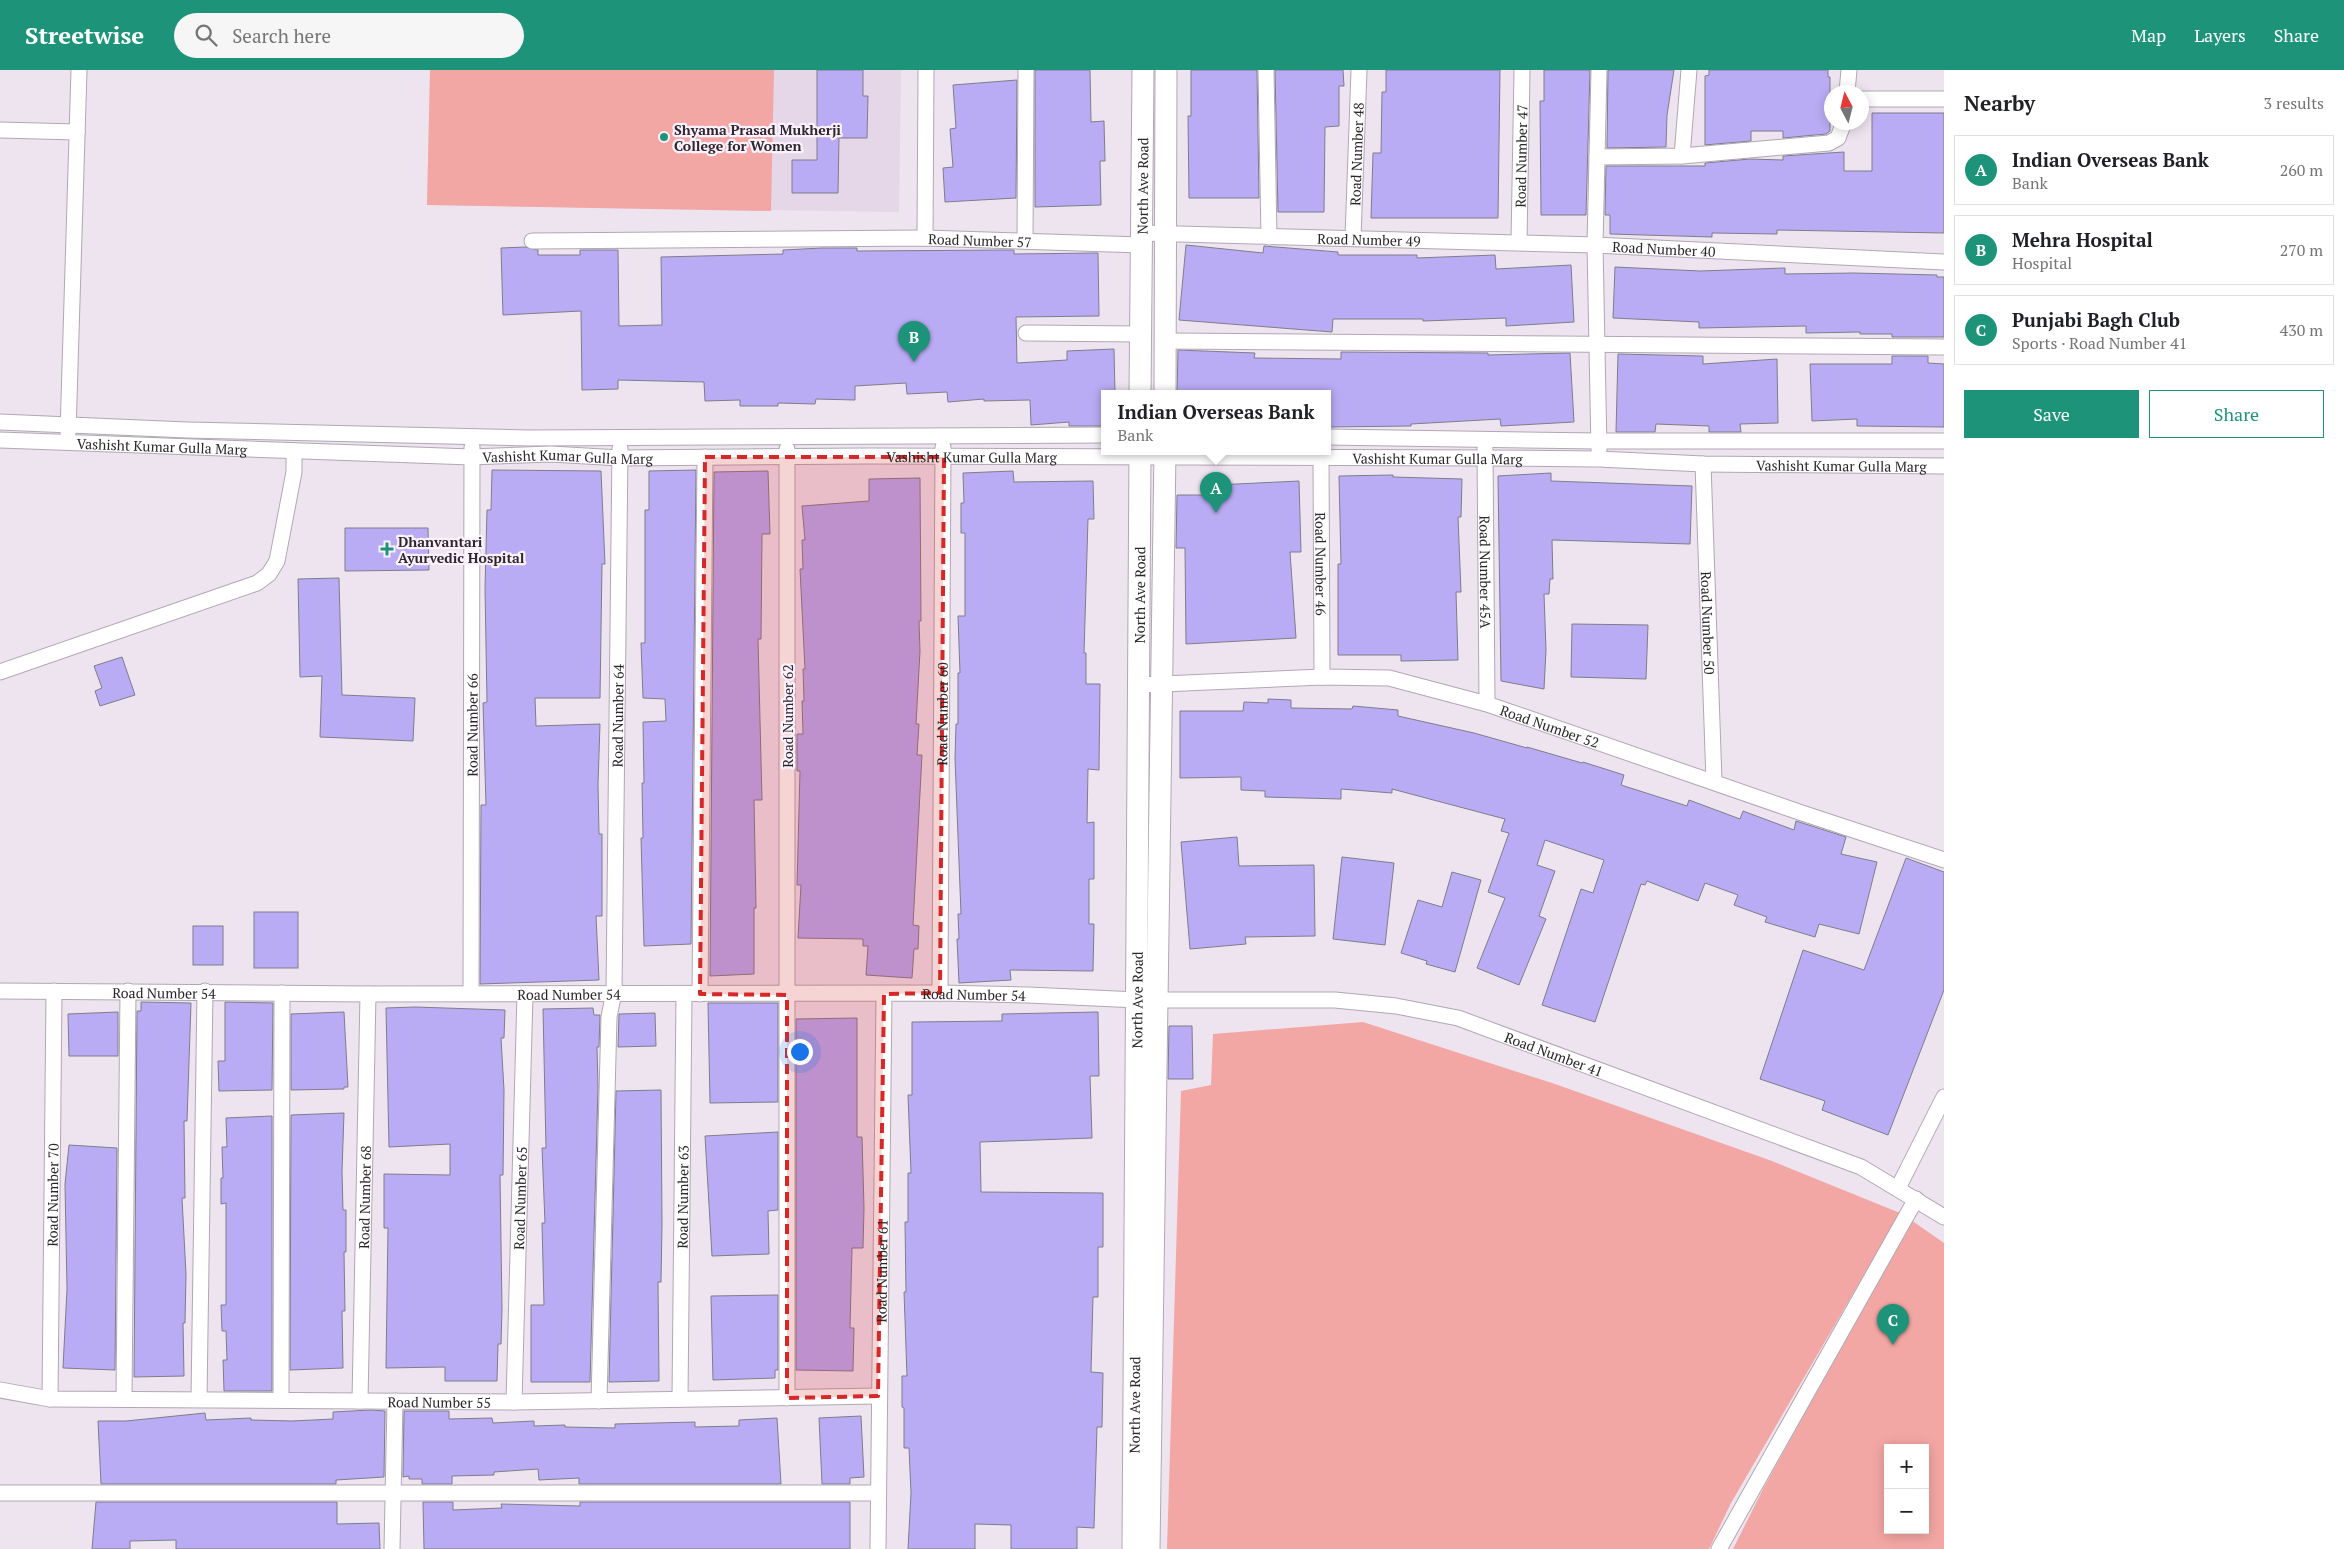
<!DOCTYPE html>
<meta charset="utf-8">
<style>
:root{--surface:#fff;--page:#f6f6f6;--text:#202124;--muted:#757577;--line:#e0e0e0;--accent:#1d947a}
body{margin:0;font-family:"PT Serif",serif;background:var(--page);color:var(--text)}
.controls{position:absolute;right:15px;bottom:15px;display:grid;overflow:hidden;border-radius:0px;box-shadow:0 2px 12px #0003}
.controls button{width:45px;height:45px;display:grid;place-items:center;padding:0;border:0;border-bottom:1px solid var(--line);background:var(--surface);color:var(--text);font:25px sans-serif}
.compass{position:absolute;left:1824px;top:15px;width:45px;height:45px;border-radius:50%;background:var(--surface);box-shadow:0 2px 12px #0003;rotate:353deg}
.you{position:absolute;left:799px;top:981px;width:18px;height:18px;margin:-12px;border:4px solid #fff;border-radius:50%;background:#1a73e8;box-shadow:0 0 0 8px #1a73e833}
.badge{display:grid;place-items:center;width:32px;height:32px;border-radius:50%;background:var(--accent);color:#fff;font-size:16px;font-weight:700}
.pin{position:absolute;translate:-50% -41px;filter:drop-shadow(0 1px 2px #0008)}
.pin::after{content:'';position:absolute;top:26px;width:18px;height:15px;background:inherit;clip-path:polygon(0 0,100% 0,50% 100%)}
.popup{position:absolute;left:1101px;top:320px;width:230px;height:65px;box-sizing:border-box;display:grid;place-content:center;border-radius:0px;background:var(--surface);filter:drop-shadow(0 1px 4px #0005);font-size:16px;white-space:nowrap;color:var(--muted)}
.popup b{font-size:19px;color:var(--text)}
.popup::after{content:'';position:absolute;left:50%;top:100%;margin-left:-10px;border:10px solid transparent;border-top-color:var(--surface)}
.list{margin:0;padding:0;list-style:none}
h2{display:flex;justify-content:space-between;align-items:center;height:65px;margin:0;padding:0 20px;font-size:21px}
h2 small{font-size:16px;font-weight:400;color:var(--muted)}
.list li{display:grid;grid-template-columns:32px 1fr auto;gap:15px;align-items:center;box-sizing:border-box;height:70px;margin:0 10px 10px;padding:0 10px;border:1px solid var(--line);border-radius:0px}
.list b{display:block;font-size:19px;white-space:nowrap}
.list p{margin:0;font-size:16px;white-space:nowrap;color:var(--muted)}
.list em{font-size:16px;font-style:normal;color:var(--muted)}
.actions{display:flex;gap:10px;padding:15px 20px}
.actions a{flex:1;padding:11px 0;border:1px solid var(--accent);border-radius:0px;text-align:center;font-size:18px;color:var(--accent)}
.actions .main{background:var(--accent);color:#fff}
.icon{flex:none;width:28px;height:28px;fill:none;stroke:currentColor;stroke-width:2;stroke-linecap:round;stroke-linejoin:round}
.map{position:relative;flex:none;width:1944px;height:1479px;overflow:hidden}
header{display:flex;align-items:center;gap:30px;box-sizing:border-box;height:70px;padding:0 25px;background:var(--accent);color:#fff}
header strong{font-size:24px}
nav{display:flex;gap:28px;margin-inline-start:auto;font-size:18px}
.search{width:350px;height:45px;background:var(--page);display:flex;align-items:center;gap:12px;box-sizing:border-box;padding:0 18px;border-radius:28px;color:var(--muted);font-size:19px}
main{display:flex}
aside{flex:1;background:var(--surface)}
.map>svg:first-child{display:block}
.built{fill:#e5d6e8}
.green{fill:#f3a7a4;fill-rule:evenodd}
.building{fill:#b9acf5;stroke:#7e7d8a}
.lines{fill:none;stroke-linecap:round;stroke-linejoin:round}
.street-casing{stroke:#b1a7b3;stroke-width:17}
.secondary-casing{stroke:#b1a7b3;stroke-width:23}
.street{stroke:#fff;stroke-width:15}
.secondary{stroke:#fff;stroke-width:21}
.marked{fill:#d62828;fill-opacity:0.2;stroke:#d62828;stroke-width:4;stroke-dasharray:10 6;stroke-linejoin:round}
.poi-dot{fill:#1d947a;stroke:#fbf1fd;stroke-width:2}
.labels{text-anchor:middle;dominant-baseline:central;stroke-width:4.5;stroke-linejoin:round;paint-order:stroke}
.poi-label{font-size:14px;font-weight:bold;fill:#2b272b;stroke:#fbf1fd;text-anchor:start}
.street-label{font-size:14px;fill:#2b272b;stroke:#fbf1fd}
</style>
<header>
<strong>Streetwise</strong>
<div class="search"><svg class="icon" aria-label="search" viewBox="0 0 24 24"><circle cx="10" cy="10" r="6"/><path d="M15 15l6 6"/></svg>Search here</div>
<nav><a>Map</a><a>Layers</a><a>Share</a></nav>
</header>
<main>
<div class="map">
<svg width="1944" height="1479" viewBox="0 0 1944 1479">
<rect width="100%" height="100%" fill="#eee4f0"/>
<polygon class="built" points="430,0 901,0 899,142 427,135"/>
<g class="green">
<polygon points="430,0 774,0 771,141 427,135"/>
<polygon points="1363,952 1555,1014 1772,1091 1900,1143 1731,1433 1709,1479 1167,1479 1181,1021 1211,1015 1213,964"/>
<path d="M1911,1150L1944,1173V1479H1733L1763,1419ZM1888,1378H1925V1460H1888Z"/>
</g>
<g class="building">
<polygon points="817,0 863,0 863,26 868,26 867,68 839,68 838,123 792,123 792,90 817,90"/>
<polygon points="1035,0 1090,0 1091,52 1104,51 1105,91 1100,91 1101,135 1035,137"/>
<polygon points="1191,0 1257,0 1259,128 1189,128 1188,46 1191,46"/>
<polygon points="1275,0 1343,0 1344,16 1339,16 1339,56 1325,57 1324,142 1278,142"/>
<polygon points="1386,0 1500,0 1498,148 1371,148 1373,83 1381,83 1382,22 1386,22"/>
<polygon points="1544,0 1590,0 1586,145 1541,145 1540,31 1544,31"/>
<polygon points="1608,0 1674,0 1667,45 1666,77 1607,78"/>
<polygon points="1709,0 1828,0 1828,7 1830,7 1830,61 1826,64 1783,68 1783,61 1751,61 1751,71 1705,75 1705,6 1709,5"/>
<polygon points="1017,10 1016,128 945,132 943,98 953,97 950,59 956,58 953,15"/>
<polygon points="1872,43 1944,43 1944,163 1777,160 1777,164 1712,163 1712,167 1610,164 1610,145 1605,145 1606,96 1705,96 1705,93 1750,89 1783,90 1783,86 1844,82 1844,101 1872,101"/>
<polygon points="1186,175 1263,183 1264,176 1338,182 1338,185 1417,185 1417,188 1495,185 1496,199 1571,195 1574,252 1506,256 1506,248 1423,251 1423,249 1333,249 1332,262 1179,250"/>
<polygon points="525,177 538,180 538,185 580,185 580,180 618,180 619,256 662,255 661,187 783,184 783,180 822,178 857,178 857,181 1010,180 1014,180 1014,184 1098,183 1099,246 1016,247 1017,293 1067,290 1067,281 1114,279 1115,324 1105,324 1105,356 1069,356 1069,352 1031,355 1030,330 984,331 984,329 948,332 947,322 907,324 906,313 855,316 855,330 816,329 815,334 778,333 778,336 740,336 740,330 705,331 704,312 618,310 618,319 582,320 581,241 503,245 501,178"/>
<polygon points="1615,197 1700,201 1785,198 1785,204 1854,203 1937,205 1937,207 1944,207 1944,267 1892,267 1892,264 1860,264 1860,262 1806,263 1806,256 1699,258 1699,252 1613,248"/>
<polygon points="1178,280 1255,283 1254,288 1341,289 1341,282 1488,283 1488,285 1570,283 1574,352 1501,356 1500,349 1411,354 1411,356 1327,357 1327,324 1177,324"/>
<polygon points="1618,284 1703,286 1703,294 1777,289 1778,353 1740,354 1741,362 1709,362 1709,356 1656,354 1655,362 1616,362"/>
<polygon points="1892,286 1928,286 1928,293 1944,294 1944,357 1857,356 1857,349 1812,351 1810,294 1892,294"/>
<polygon points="492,400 601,401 605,494 602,494 600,628 535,628 536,656 600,654 598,714 599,764 602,764 602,846 596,846 599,910 480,914 481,735 486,735 483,633 487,632 485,518 487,440 491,440"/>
<polygon points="696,400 691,874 644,876 641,768 643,768 642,713 644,713 643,652 666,651 665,629 643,628 641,573 645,573 645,440 649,440 649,401"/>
<polygon points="768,401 770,464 762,464 761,569 758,569 762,730 754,730 756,838 754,838 754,904 710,906 714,402"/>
<polygon points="1013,401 1014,412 1093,411 1094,449 1088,449 1084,583 1086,583 1086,614 1100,614 1099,700 1088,699 1087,753 1094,752 1094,809 1089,809 1089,854 1094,854 1093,901 1010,900 1011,910 959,913 957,869 959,869 958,844 961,844 955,688 956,654 958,654 958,603 960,603 958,546 965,546 965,463 961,463 961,433 964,433 963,403"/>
<polygon points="1551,403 1551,411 1692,416 1690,474 1552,470 1553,509 1550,509 1549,524 1544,524 1546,580 1544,619 1501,611 1498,406"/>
<polygon points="1393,405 1393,407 1462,409 1461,447 1458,447 1461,522 1456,522 1458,590 1401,591 1401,585 1338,585 1338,494 1341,494 1339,406"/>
<polygon points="920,408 921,551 919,551 920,581 916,654 919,654 917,685 922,685 913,855 919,856 918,879 914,879 912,908 866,905 868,876 863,876 863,869 798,868 801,815 797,815 800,701 797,701 797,664 803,664 802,631 804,631 803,599 805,599 800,499 803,499 802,470 805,470 802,436 869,431 869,409"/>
<polygon points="1299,411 1301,482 1290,482 1296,568 1186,574 1185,478 1176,478 1177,425 1216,425 1216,415"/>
<polygon points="345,458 428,458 429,500 345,501"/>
<polygon points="339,508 342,625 415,628 413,671 320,667 322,606 300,607 298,509"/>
<polygon points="1572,554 1648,555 1646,609 1571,607"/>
<polygon points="122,587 135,625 100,636 95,621 102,618 94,596"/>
<polygon points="1268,629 1291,630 1291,638 1352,639 1353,636 1398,640 1398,646 1474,663 1527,678 1527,677 1582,693 1583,692 1624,705 1621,715 1687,736 1689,730 1740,749 1743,741 1794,760 1796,751 1846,767 1841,784 1877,792 1859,864 1819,854 1815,867 1765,852 1767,847 1734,835 1738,825 1705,813 1698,831 1647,811 1645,815 1641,814 1595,952 1542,935 1581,819 1593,823 1604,790 1545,770 1537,795 1555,801 1539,846 1546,849 1519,915 1477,898 1505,828 1488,822 1509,763 1501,761 1505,749 1392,719 1392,723 1341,719 1341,729 1265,727 1265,721 1241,720 1241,707 1180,708 1180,641 1243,641 1244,632 1268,633"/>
<polygon points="1237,767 1239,796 1314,795 1315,866 1245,867 1246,874 1190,879 1181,772"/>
<polygon points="1342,787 1394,793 1385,875 1333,869"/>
<polygon points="1906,788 1944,802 1944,920 1888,1065 1822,1040 1825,1031 1760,1009 1803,880 1864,900"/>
<polygon points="1452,802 1481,810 1455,902 1426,894 1427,891 1401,883 1418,830 1442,837"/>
<rect x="254" y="842" width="44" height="56"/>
<rect x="193" y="856" width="30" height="39"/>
<polygon points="141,932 191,933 187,1051 184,1051 185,1128 182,1128 186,1204 185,1253 183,1253 184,1306 134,1307 137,941 141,941"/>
<polygon points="225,932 273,933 272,1020 219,1021 218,991 225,991"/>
<polygon points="708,933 778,933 778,1032 710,1033"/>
<polygon points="415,937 505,940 504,968 501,968 504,1020 503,1105 500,1105 502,1239 501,1274 498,1274 497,1311 445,1311 445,1297 386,1298 388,1158 384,1158 384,1104 450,1105 450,1074 389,1077 386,938"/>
<polygon points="593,938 594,945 600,945 599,977 597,977 598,1017 590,1312 531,1312 531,1235 544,1235 542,1153 545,1153 542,1078 546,1078 543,939"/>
<polygon points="118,942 118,986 69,986 68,944"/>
<polygon points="344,942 348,1017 344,1017 344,1019 291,1020 291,944"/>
<polygon points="1098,942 1099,1006 1090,1006 1092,1068 980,1072 981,1122 1103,1123 1103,1177 1098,1177 1098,1227 1093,1227 1091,1302 1103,1303 1102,1357 1097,1357 1094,1458 1077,1457 1077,1479 1011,1479 1011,1455 975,1454 975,1479 908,1479 911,1423 909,1378 904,1378 904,1338 902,1337 902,1306 907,1306 904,1222 906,1222 905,1152 908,1152 908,1103 911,1103 908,1025 912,1025 912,952 1002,951 1002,944"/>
<polygon points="655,943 656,976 618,977 619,944"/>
<polygon points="857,948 857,1067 862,1067 864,1138 863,1178 852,1178 850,1258 854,1258 853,1301 796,1300 796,949"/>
<polygon points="1169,956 1192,956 1193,1009 1168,1009"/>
<polygon points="661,1020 662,1154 661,1212 658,1212 659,1311 609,1312 616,1021"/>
<polygon points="344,1043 342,1101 343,1140 346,1140 346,1182 344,1182 345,1241 342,1241 343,1298 290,1300 291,1045"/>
<polygon points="272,1046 272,1321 224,1321 223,1290 227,1290 226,1261 222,1261 221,1235 226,1235 226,1133 221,1134 221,1108 223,1108 222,1077 227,1077 226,1048"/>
<polygon points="778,1062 778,1140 768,1141 769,1184 712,1186 705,1066"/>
<polygon points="69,1075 117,1078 115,1300 63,1298 67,1219 65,1114"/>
<polygon points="778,1225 778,1300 775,1300 775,1308 713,1310 711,1226"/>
<polygon points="371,1340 385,1341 384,1407 336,1410 336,1414 101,1414 98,1351 126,1351 205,1343 206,1350 251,1348 251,1350 292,1351 333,1349 333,1342"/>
<polygon points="404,1341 449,1341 449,1349 492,1348 493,1353 534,1351 534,1356 565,1355 565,1357 615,1358 615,1354 695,1352 695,1357 739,1356 739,1350 777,1348 781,1414 579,1414 579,1408 539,1410 538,1399 494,1402 494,1405 452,1406 452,1414 422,1414 422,1409 409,1409 409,1406 403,1407"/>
<polygon points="861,1346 864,1407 850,1408 850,1414 822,1414 819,1348"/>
<polygon points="96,1432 337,1432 337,1454 379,1453 380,1479 176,1479 176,1470 130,1471 130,1479 92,1479"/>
<polygon points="423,1432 453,1432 453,1440 502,1438 501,1434 580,1436 580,1432 850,1432 850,1479 424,1479"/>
</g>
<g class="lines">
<defs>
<g id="street">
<polyline points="1266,0 1269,167"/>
<polyline points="1847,22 1849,0"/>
<polyline points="1862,29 1944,29"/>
<polyline points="0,60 77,62"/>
<polyline points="1682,86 1689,0"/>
<polyline points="1597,87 1682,86 1829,73 1838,68 1844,52"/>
<path id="s1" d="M1141,163L1595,175L1599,0"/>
<polyline points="925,168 926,0"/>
<path id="s2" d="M1353,168L1359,0"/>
<path id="s3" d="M532,171L925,168L1141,175"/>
<polyline points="1025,171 1026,0"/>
<path id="s4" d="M1519,172L1522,0"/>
<polyline points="1026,263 1141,264"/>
<polyline points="1165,271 1944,277"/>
<polyline points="0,352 187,360 528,368 1105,365"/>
<polyline points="68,363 79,0"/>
<polyline points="1327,367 1599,371 1944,371"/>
<path id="s5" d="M0,370L471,387L551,384L620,388L866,386L1485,388L1599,389L1703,394L1944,396"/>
<path id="s6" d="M1485,378L1487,634"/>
<path id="s7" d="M1599,380L1595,175L1944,192"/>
<path id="s8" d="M1321,382L1322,607"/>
<path id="s9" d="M1703,394L1714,711"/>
<polyline points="0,602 257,513 269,504 277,491 294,402 294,381"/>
<path id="s10" d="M1139,615L1322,607L1389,608L1487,634L1799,742L1944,790"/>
<path id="s11" d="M0,921L368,924L940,923L1028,925L1138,930H1335L1396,936L1458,948L1861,1097L1944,1147"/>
<path id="s12" d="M471,923L472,377"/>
<path id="s13" d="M940,923L943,377"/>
<polyline points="700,924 705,387"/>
<polyline points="1898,1118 1944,1027"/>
<path id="s14" d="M0,1320L50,1329L514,1332L878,1326"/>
<polyline points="124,1328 128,921"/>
<polyline points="787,1328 787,379"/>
<path id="s15" d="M50,1329L54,921"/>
<polyline points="199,1329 205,921"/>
<path id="s16" d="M680,1329L684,924"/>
<polyline points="281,1330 282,923"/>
<path id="s17" d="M360,1331L368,924"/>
<path id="s18" d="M599,1331L609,947L614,922L620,378"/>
<path id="s19" d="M514,1332L525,924"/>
<polyline points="0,1423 878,1423"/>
<polyline points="392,1479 395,1331"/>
<path id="s20" d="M878,1479L884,924"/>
<polyline points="1719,1479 1916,1129"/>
</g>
<g id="secondary">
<path id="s21" d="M1140,324L1143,0"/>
<polyline points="1165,324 1166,0"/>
<path id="s22" d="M1133,1479L1140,382"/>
<polyline points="1149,1479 1165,382"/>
</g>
</defs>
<use href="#street" class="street-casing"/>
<use href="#secondary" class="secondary-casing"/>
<use href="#street" class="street"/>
<use href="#secondary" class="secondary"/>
</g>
<path class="marked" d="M705,387H944L940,923L884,924L878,1326L787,1328V925L700,924Z"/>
<g class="poi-dot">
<circle cx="664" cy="67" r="5"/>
<path d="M384.5 471.5h5v5h5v5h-5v5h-5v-5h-5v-5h5z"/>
</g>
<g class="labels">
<g class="poi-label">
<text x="674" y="59">Shyama Prasad Mukherji<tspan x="674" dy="16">College for Women</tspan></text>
<text x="398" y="471">Dhanvantari<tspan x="398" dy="16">Ayurvedic Hospital</tspan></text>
</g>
<g class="street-label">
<text stroke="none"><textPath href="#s2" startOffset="84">Road Number 48</textPath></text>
<text stroke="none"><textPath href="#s4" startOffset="86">Road Number 47</textPath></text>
<text stroke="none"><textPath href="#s21" startOffset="208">North Ave Road</textPath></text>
<text stroke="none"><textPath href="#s3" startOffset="448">Road Number 57</textPath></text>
<text stroke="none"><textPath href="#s1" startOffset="228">Road Number 49</textPath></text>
<text stroke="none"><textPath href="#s7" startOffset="274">Road Number 40</textPath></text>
<text stroke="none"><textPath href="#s5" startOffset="162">Vashisht Kumar Gulla Marg</textPath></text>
<text stroke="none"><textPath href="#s5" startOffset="972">Vashisht Kumar Gulla Marg</textPath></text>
<text stroke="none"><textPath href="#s5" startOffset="568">Vashisht Kumar Gulla Marg</textPath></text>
<text stroke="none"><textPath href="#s5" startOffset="1438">Vashisht Kumar Gulla Marg</textPath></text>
<text stroke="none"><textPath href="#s5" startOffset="1842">Vashisht Kumar Gulla Marg</textPath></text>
<text stroke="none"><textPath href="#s8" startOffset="112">Road Number 46</textPath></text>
<text stroke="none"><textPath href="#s6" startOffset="124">Road Number 45A</textPath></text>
<text stroke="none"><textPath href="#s22" startOffset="954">North Ave Road</textPath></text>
<text stroke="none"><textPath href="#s9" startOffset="159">Road Number 50</textPath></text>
<text stroke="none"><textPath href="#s18" startOffset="686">Road Number 64</textPath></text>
<text stroke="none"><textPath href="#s13" startOffset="279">Road Number 60</textPath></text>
<text transform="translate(787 646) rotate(-90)">Road Number 62</text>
<text stroke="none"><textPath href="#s12" startOffset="268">Road Number 66</textPath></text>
<text stroke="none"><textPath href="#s10" startOffset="418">Road Number 52</textPath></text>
<text stroke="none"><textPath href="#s11" startOffset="164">Road Number 54</textPath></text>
<text stroke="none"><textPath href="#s11" startOffset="569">Road Number 54</textPath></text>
<text stroke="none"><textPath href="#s11" startOffset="974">Road Number 54</textPath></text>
<text stroke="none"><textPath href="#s22" startOffset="549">North Ave Road</textPath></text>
<text stroke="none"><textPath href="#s11" startOffset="1562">Road Number 41</textPath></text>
<text stroke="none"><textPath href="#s15" startOffset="204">Road Number 70</textPath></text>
<text stroke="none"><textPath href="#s17" startOffset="204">Road Number 68</textPath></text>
<text stroke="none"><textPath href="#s16" startOffset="202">Road Number 63</textPath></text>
<text stroke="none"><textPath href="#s19" startOffset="204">Road Number 65</textPath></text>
<text stroke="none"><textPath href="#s20" startOffset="278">Road Number 61</textPath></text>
<text stroke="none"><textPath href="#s14" startOffset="440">Road Number 55</textPath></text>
<text stroke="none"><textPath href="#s22" startOffset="144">North Ave Road</textPath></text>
</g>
</g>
</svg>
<div class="controls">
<button>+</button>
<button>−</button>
</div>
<svg class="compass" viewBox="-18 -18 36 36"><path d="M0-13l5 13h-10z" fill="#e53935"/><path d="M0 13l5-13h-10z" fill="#757577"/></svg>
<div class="you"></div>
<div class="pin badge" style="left:1216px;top:443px">A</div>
<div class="popup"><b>Indian Overseas Bank</b>Bank</div>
<div class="pin badge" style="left:914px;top:292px">B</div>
<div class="pin badge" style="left:1893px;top:1275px">C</div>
</div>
<aside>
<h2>Nearby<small>3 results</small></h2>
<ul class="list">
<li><span class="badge">A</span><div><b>Indian Overseas Bank</b><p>Bank</p></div><em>260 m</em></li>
<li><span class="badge">B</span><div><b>Mehra Hospital</b><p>Hospital</p></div><em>270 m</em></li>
<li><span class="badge">C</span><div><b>Punjabi Bagh Club</b><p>Sports · Road Number 41</p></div><em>430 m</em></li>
</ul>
<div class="actions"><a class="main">Save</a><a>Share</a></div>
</aside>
</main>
